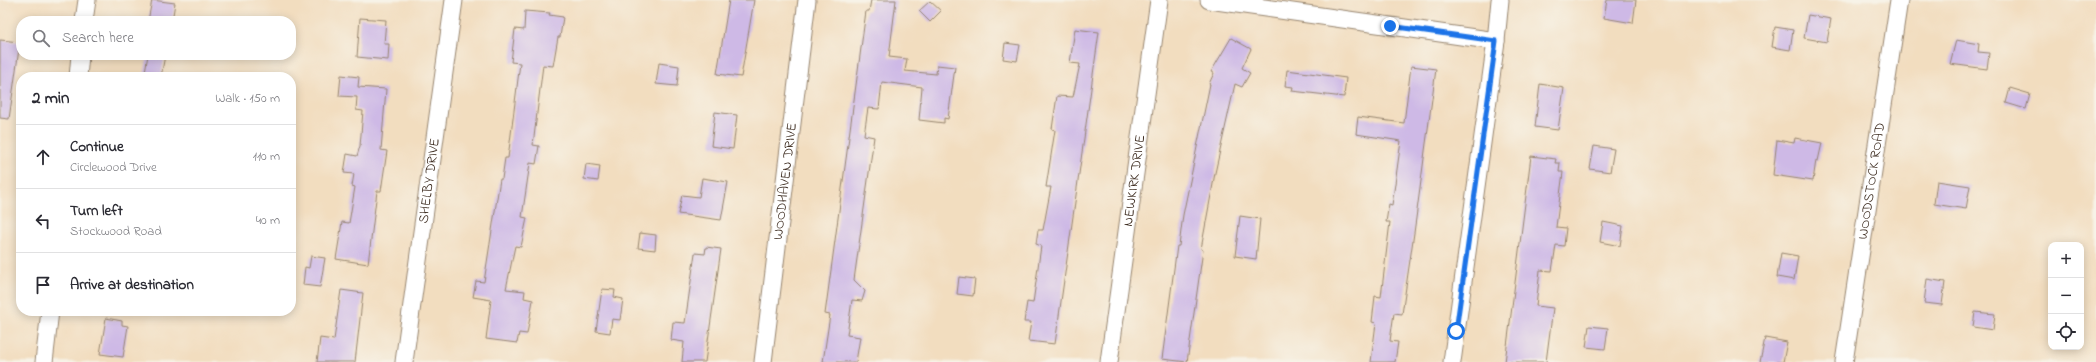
<!DOCTYPE html>
<meta charset="utf-8">
<style>
:root{--surface:#fff;--page:#f2f2f3;--text:#2b2b33;--muted:#7c7c81;--line:#e1e1e2}
body{margin:0;font-family:"Indie Flower",sans-serif;background:var(--page);color:var(--text)}
.controls{position:absolute;right:12px;bottom:12px;display:grid;overflow:hidden;border-radius:8px;box-shadow:0 2px 10px #0003}
.controls button{width:36px;height:36px;display:grid;place-items:center;padding:0;border:0;border-bottom:1px solid var(--line);background:var(--surface);color:var(--text);font:20px sans-serif}
.stop{position:absolute;width:12px;height:12px;margin:-9px;border:3px solid #1a73e8;border-radius:50%;background:#fff}
.stop.end{background:#1a73e8;border-color:#fff;box-shadow:0 1px 4px #0008}
.list{margin:0;padding:0;list-style:none}
h2{display:flex;justify-content:space-between;align-items:center;height:52px;margin:0;padding:0 16px;font-size:17px}
h2 small{font-size:13px;font-weight:400;color:var(--muted)}
.list li{display:grid;grid-template-columns:26px 1fr auto;gap:12px;align-items:center;box-sizing:border-box;height:64px;padding:0 16px;border-top:1px solid var(--line)}
.list b{display:block;font-size:15px;white-space:nowrap}
.list p{margin:0;font-size:13px;white-space:nowrap;color:var(--muted)}
.list em{font-size:13px;font-style:normal;color:var(--muted)}
.icon{flex:none;width:22px;height:22px;fill:none;stroke:currentColor;stroke-width:2;stroke-linecap:round;stroke-linejoin:round}
.map{position:relative;flex:none;width:2096px;height:362px;overflow:hidden}
.search{position:absolute;background:var(--surface);box-shadow:0 2px 10px #0003;left:16px;top:16px;width:280px;height:44px;display:flex;align-items:center;gap:10px;box-sizing:border-box;padding:0 14px;border-radius:16px;color:var(--muted);font-size:15px}
.panel{position:absolute;background:var(--surface);box-shadow:0 2px 10px #0003;left:16px;top:72px;width:280px;height:244px;border-radius:16px}
.map>svg:first-child{display:block}
.building{fill:#ceb9e6}
.lines{fill:none;stroke-linecap:round;stroke-linejoin:round}
.street-casing{stroke:#96846e;stroke-width:19}
.street{stroke:#fff;stroke-width:17}
.route{stroke:#1a73e8;stroke-width:5}
.labels{text-anchor:middle;dominant-baseline:central;stroke-width:3.5;stroke-linejoin:round;paint-order:stroke}
.street-label{font-size:14px;fill:#3b2a1e;stroke:#f7f3e8}
</style>
<div class="map">
<svg width="2096" height="362" viewBox="0 0 2096 362">
<rect width="100%" height="100%" fill="#f7f3e8"/>
<filter id="ink" filterUnits="userSpaceOnUse"><feTurbulence type="fractalNoise" baseFrequency=".025" numOctaves="2"/><feDisplacementMap in="SourceGraphic" scale="8" xChannelSelector="R" yChannelSelector="G"/><feConvolveMatrix kernelMatrix="1 2 1 2 8 2 1 2 1" color-interpolation-filters="sRGB"/></filter>
<filter id="wash" filterUnits="userSpaceOnUse"><feTurbulence type="fractalNoise" baseFrequency=".012" numOctaves="4" result="noise"/><feDisplacementMap in="SourceGraphic" scale="16" xChannelSelector="R" yChannelSelector="G"/><feGaussianBlur stdDeviation="0.9" result="paint"/><feColorMatrix in="noise" values="0 0 0 0 0 0 0 0 0 0 0 0 0 0 0 0 0 1.4 0 .05"/><feComposite in="paint" operator="in"/></filter>
<g filter="url(#wash)">
<rect width="100%" height="100%" fill="#f2ddbf"/>
<g id="blocks">
<g class="building">
<polygon points="152,0 175,3 172,21 148,21"/>
<polygon points="729,0 754,0 741,77 717,74"/>
<polygon points="871,0 896,0 889,57 907,59 905,71 936,74 937,65 955,67 948,119 944,118 944,123 919,120 922,87 882,82 879,109 868,108 864,135 874,137 854,280 865,291 862,301 852,300 847,335 860,337 856,362 823,362 830,315 825,314 831,270 866,11 869,11"/>
<polygon points="1607,0 1636,0 1633,23 1604,18"/>
<polygon points="930,1 941,11 930,22 919,11"/>
<polygon points="525,11 550,13 549,15 563,17 560,37 558,37 553,66 543,65 533,145 539,146 536,164 530,163 522,217 527,218 521,247 515,246 506,289 525,291 524,298 533,300 527,334 519,333 517,343 486,339 491,300 473,297 476,281 484,282 500,179 502,179 505,158 508,158 520,63 511,62 515,29 524,30"/>
<polygon points="1808,15 1831,19 1827,42 1804,38"/>
<polygon points="360,18 386,20 384,44 389,44 388,60 357,57"/>
<polygon points="1775,27 1793,30 1790,50 1772,47"/>
<polygon points="1075,29 1099,32 1055,344 1028,341 1031,322 1024,322 1027,302 1033,303 1041,246 1036,244 1038,230 1043,230 1051,187 1046,187 1055,130 1052,129 1057,96 1073,97 1080,64 1070,63"/>
<polygon points="1231,38 1251,49 1242,68 1250,73 1242,87 1235,84 1215,173 1204,233 1201,249 1203,250 1187,362 1162,359 1177,246 1179,246 1183,215 1210,84 1209,84 1214,73 1211,72"/>
<polygon points="0,40 20,42 9,119 0,118"/>
<polygon points="1956,40 1979,44 1978,52 1989,53 1987,69 1950,64"/>
<polygon points="1005,43 1020,45 1017,61 1003,59"/>
<polygon points="148,55 165,55 161,77 144,77"/>
<polygon points="659,63 679,66 677,86 656,84"/>
<polygon points="1411,66 1436,69 1414,233 1402,314 1394,313 1390,341 1398,342 1395,362 1371,362 1376,323 1372,322 1375,296 1381,297 1390,222 1386,222 1389,204 1392,205 1401,141 1356,134 1358,117 1404,123"/>
<polygon points="1287,70 1346,78 1344,97 1292,91 1293,87 1285,86"/>
<polygon points="341,75 359,77 358,87 386,89 381,150 387,151 381,191 377,191 368,264 336,259 342,222 349,223 355,187 352,186 354,174 344,173 347,154 357,156 360,146 363,111 356,110 357,97 339,96"/>
<polygon points="1540,84 1564,88 1558,130 1535,127"/>
<polygon points="2010,88 2030,94 2026,109 2006,103"/>
<polygon points="715,112 737,115 733,149 711,146"/>
<polygon points="1795,138 1822,143 1818,161 1816,160 1813,181 1773,175 1777,140 1794,143"/>
<polygon points="1594,146 1614,149 1610,172 1590,169"/>
<polygon points="1531,156 1556,159 1555,163 1560,163 1559,172 1563,172 1556,227 1566,228 1564,246 1556,245 1552,271 1540,270 1536,306 1553,308 1546,362 1505,362"/>
<polygon points="586,164 600,166 598,181 584,179"/>
<polygon points="702,178 728,182 721,220 678,214 682,195 699,197"/>
<polygon points="1937,181 1970,186 1966,209 1934,204"/>
<polygon points="1240,216 1260,219 1256,259 1235,256"/>
<polygon points="1603,222 1623,226 1620,246 1600,242"/>
<polygon points="640,233 656,235 655,250 638,248"/>
<polygon points="706,247 721,249 705,362 682,362 684,342 671,340 673,322 685,323 695,253 705,254"/>
<polygon points="1781,253 1798,256 1794,280 1777,277"/>
<polygon points="311,256 325,258 320,287 303,285 305,267 309,268"/>
<polygon points="959,277 975,279 973,296 957,294"/>
<polygon points="1927,279 1945,282 1942,305 1924,303"/>
<polygon points="602,289 615,290 614,297 623,299 620,320 612,319 610,333 596,331"/>
<polygon points="341,290 363,293 355,362 317,362 320,338 334,340"/>
<polygon points="1975,312 1995,314 1993,330 1973,327"/>
<polygon points="106,318 122,321 122,325 128,326 123,357 100,354"/>
<polygon points="1589,326 1608,328 1605,349 1586,347"/>
<polygon points="1765,338 1787,342 1783,362 1760,362"/>
</g>
</g>
</g>
<g filter="url(#ink)">
<use href="#blocks" fill-opacity="0" stroke="#96846e" stroke-width="1"/>
<g class="lines">
<defs>
<g id="street">
<polyline points="1209,0 1496,41"/>
<polyline points="84,21 87,0"/>
<polyline points="78,77 80,55"/>
<polyline points="44,362 50,311"/>
<path id="s1" d="M404,362L454,0"/>
<path id="s2" d="M763,362L807,0"/>
<path id="s3" d="M1109,362L1159,0"/>
<polyline points="1452,362 1496,41 1500,0"/>
<path id="s4" d="M1844,362L1899,0"/>
</g>
</defs>
<use href="#street" class="street-casing"/>
<use href="#street" class="street"/>
</g>
</g>
<g class="lines" filter="url(#ink)">
<polyline class="route" points="1390,26 1496,41 1456,331"/>
</g>
<g class="labels">
<g class="street-label">
<text stroke="none"><textPath href="#s1" startOffset="183">SHELBY DRIVE</textPath></text>
<text stroke="none"><textPath href="#s2" startOffset="182">WOODHAVEN DRIVE</textPath></text>
<text stroke="none"><textPath href="#s3" startOffset="183">NEWKIRK DRIVE</textPath></text>
<text stroke="none"><textPath href="#s4" startOffset="183">WOODSTOCK ROAD</textPath></text>
</g>
</g>
</svg>
<div class="controls">
<button>+</button>
<button>−</button>
<button><svg class="icon" aria-label="locate" viewBox="0 0 24 24"><circle cx="12" cy="12" r="6"/><path d="M12 2v4M12 18v4M2 12h4M18 12h4"/></svg></button>
</div>
<div class="stop" style="left:1456px;top:331px"></div>
<div class="stop end" style="left:1390px;top:26px"></div>
<div class="search"><svg class="icon" aria-label="search" viewBox="0 0 24 24"><circle cx="10" cy="10" r="6"/><path d="M15 15l6 6"/></svg>Search here</div>
<section class="panel">
<h2>2 min<small>Walk · 150 m</small></h2>
<ul class="list">
<li><svg class="icon" aria-label="ahead" viewBox="0 0 24 24"><path d="M12 20V5M6 11l6-6 6 6"/></svg><div><b>Continue</b><p>Circlewood Drive</p></div><em>110 m</em></li>
<li><svg class="icon" aria-label="left" viewBox="0 0 24 24"><path d="M17 20v-9H6M10 6l-5 5 5 5"/></svg><div><b>Turn left</b><p>Stockwood Road</p></div><em>40 m</em></li>
<li><svg class="icon" aria-label="arrive" viewBox="0 0 24 24"><path d="M6 21V4h12l-3 4 3 4H6"/></svg><div><b>Arrive at destination</b></div></li>
</ul>
</section>
</div>
